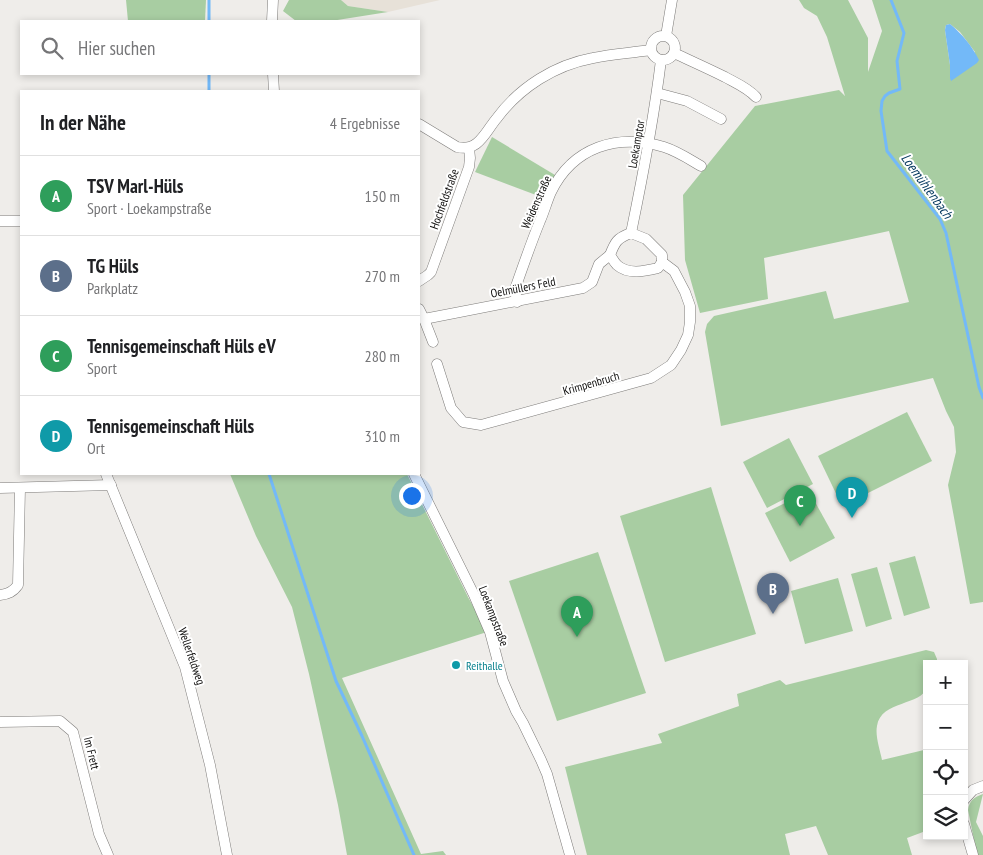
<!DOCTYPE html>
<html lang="de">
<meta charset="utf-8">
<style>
:root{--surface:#fff;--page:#f6f6f6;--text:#202124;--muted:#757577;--line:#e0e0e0;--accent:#0f766e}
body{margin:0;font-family:"PT Sans Narrow",sans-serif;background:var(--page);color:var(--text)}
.controls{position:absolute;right:15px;bottom:15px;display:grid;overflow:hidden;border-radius:0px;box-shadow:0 2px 8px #0003}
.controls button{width:45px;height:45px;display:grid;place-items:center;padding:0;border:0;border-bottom:1px solid var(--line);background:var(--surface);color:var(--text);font:25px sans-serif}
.you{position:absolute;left:411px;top:495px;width:18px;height:18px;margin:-12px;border:4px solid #fff;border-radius:50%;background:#1a73e8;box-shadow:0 0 0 8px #1a73e833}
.badge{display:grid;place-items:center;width:32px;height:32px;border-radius:50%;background:var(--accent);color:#fff;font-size:16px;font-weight:700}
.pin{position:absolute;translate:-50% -41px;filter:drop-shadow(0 1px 2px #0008)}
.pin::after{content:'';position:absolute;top:26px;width:18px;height:15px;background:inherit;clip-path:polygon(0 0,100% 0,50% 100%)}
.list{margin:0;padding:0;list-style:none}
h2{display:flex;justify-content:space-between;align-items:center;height:65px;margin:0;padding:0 20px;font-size:21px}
h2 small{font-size:16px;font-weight:400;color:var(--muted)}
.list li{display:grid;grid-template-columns:32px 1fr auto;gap:15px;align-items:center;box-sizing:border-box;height:80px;padding:0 20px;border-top:1px solid var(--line)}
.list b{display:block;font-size:19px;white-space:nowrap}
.list p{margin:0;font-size:16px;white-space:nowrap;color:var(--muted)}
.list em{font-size:16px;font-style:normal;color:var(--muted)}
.icon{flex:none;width:28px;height:28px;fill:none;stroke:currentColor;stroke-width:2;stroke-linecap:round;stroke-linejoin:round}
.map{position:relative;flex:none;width:983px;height:855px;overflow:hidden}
.search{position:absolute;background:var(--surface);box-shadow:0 2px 8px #0003;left:20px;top:20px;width:400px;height:55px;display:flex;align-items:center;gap:12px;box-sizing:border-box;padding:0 18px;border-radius:0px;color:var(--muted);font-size:19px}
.panel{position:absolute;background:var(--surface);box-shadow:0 2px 8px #0003;left:20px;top:90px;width:400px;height:385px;border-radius:0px}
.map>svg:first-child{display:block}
.built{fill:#e7e1d8}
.green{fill:#a8cda2;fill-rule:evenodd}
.water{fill:#73b9f8}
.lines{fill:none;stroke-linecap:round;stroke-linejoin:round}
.stream{stroke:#73b9f8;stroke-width:3}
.minor-casing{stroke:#7d7b79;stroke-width:11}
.minor{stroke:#fff;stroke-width:10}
.culture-dot{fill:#0f9aa8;stroke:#fff;stroke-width:2}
.labels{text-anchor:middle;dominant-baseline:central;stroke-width:4;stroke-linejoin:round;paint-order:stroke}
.street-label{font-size:12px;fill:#0e0d0c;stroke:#fff}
.culture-label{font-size:12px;fill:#0d838f;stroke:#fff;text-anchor:start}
.water-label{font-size:14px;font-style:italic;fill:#00355c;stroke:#fff}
</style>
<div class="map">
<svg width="983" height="855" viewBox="0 0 983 855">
<rect width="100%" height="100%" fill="#efedea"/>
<polygon class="built" points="341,0 440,0 388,12 348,6"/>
<g class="green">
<polygon points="126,0 206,0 205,21 128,21"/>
<polygon points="289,0 341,0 348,6 388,12 331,21 296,21 283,11"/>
<path d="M799,0H848L868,38V72L882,31L872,0H983V602L970,604L948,485L956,452L954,427L946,411L933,378L721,426L705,332L707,324L714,316L826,291L834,319L909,302L889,231L764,258L768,299L700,313L685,260L683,195L755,106L839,90L845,96L827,37L817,16L804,8ZM950,24L960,32L975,52L950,78V65L945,30L946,25Z"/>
<polygon points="492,137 555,175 544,198 475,172"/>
<polygon points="907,412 932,461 842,506 818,456"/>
<polygon points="789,438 813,484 767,508 743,462"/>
<polygon points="230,474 407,474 468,597 487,632 342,678 421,854 443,851 446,855 347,855 338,805 309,674 292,607 256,536"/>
<polygon points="711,487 756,634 665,662 620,516"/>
<polygon points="809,491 835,538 790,562 765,513"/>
<polygon points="598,552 646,693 557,721 509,581"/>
<polygon points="915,556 930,608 904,616 889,563"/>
<polygon points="877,567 892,619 866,627 851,574"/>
<polygon points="838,578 853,631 805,644 791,591"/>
<path d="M926,650L934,652L937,659V664H927C927,671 928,680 927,687C922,706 881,700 877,726C875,736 880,750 882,760L924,750L923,832L907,838L912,855H828L816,826L785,834L790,855H587L565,767L662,743L658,734L739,706L737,694L780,680L786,685Z"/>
<path d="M983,794L976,822L983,836V855H977L968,810C969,801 974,797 983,794Z"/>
</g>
<path class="water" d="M950,24C962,34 972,46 979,60L977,63L951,81L950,78V65L945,30L946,25Z"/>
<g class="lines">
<g class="stream">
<polyline points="891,0 904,33 897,61 900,89 889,93 885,96 882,101 881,111 887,151 940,219 946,233 979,387 983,398"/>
<polyline points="209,21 209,0"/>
<polyline points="209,91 209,74"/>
<polyline points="269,474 336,681 362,736 414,855"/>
</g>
<defs>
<g id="minor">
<polyline points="272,21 273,0"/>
<circle cx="663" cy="48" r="12"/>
<polyline points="666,36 672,0"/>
<path d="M674,53C691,61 709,69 725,77C736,83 748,88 756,97"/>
<polyline points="273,74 274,91"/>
<polyline points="657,93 687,101 721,119"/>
<path d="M419,124L457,147C479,152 485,132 497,118C520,87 555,65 593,58C612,54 631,53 650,50"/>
<polyline points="0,221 21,221"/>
<path d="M631,233C643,175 654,118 661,60"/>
<path d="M631,233L646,239L662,255V262L658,268C645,271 628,275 617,265C614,262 612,258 610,255C615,242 617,238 631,233Z"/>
<polyline points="419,281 428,275 431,272 469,167 470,158 469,148"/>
<path d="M517,302L515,289C523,266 531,243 540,221C544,212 547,201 551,192C573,147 617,133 664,147C677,151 689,159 701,166"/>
<polyline points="419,309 424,319 433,342"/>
<polyline points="424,319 583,288 592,282 599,264 610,255"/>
<polyline points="437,364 451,408 463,422 481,425 651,378 671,365 681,350 688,335 690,322 690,306 685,292 674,271 662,262"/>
<polyline points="106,474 185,667 210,765 227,855"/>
<polyline points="414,474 474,595 490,632 503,681 516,711 523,723 541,760 547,774 570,855"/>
<polyline points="0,488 111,485"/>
<path d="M0,595C8,594 13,592 18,585L20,488"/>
<polyline points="0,722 60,721 73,732 99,834 108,855"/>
<polyline points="964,800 973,790 983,786"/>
<polyline points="964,824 973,855"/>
</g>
</defs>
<use href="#minor" class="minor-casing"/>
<use href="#minor" class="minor"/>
</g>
<circle class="culture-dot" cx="456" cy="665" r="5"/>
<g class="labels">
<g class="street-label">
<text transform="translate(636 144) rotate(-80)">Loekamptor</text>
<text transform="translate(444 199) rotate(-70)">Hochfeldstraße</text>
<text transform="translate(536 202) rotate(-66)">Weidenstraße</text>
<text transform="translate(523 287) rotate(-11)">Oelmüllers Feld</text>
<text transform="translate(591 383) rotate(-16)">Krimpenbruch</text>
<text transform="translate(494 616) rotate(69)">Loekampstraße</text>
<text transform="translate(192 656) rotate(71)">Wellerfeldweg</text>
<text transform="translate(92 753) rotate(76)">Im Frett</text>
</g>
<g class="culture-label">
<text x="466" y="665">Reithalle</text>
</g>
<g class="water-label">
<text transform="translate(927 186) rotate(54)">Loemühlenbach</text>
</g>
</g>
</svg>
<div class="controls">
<button>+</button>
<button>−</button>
<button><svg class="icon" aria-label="locate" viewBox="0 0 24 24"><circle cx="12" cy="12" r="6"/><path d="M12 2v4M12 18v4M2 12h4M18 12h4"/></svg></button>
<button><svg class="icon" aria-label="layers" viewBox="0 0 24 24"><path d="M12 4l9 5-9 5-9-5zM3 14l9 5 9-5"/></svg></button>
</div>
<div class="you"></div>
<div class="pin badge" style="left:577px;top:637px;background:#2e9e5b">A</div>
<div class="pin badge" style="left:773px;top:614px;background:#5c6f8a">B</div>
<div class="pin badge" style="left:800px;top:526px;background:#2e9e5b">C</div>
<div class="pin badge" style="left:852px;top:518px;background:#0f9aa8">D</div>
<div class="search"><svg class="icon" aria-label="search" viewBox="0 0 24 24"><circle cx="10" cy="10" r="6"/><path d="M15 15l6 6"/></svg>Hier suchen</div>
<section class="panel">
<h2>In der Nähe<small>4 Ergebnisse</small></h2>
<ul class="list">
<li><span class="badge" style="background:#2e9e5b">A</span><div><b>TSV Marl-Hüls</b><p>Sport · Loekampstraße</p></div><em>150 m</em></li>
<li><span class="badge" style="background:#5c6f8a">B</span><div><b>TG Hüls</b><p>Parkplatz</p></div><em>270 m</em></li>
<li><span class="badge" style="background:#2e9e5b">C</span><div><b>Tennisgemeinschaft Hüls eV</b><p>Sport</p></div><em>280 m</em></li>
<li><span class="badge" style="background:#0f9aa8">D</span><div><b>Tennisgemeinschaft Hüls</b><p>Ort</p></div><em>310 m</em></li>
</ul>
</section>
</div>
